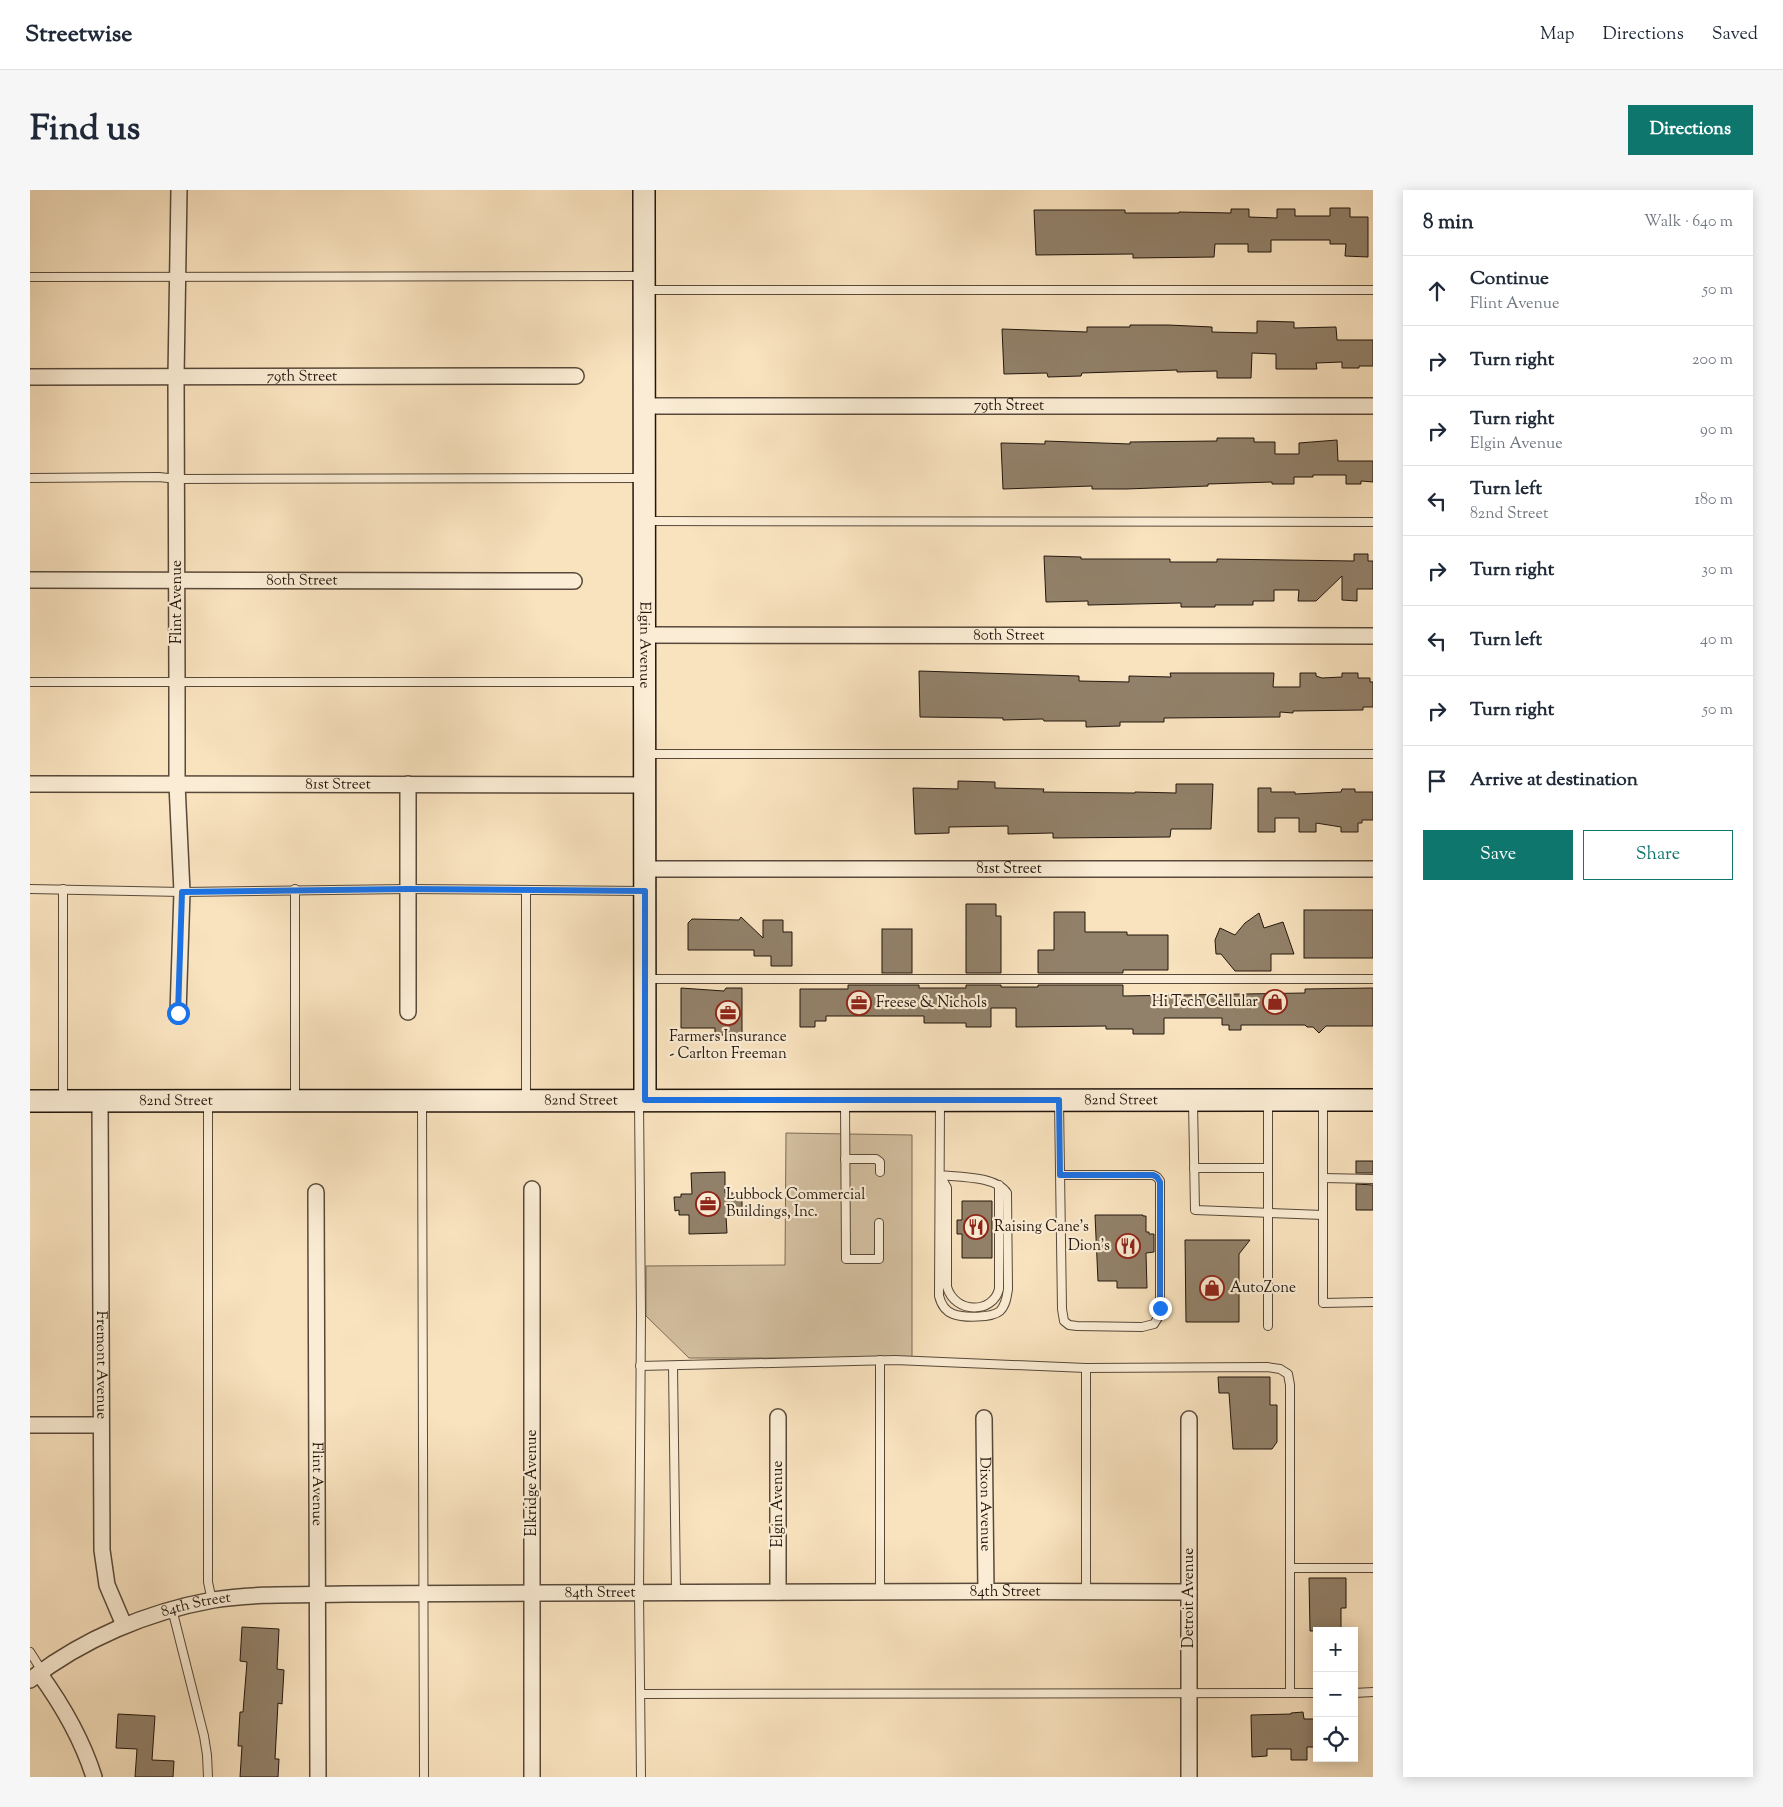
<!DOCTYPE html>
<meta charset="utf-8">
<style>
:root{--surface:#fff;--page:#f6f6f7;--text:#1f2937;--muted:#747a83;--line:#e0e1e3;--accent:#0f766e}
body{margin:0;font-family:"Sorts Mill Goudy",serif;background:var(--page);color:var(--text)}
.controls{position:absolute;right:15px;bottom:15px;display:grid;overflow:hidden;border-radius:0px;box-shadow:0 2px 12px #0003}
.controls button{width:45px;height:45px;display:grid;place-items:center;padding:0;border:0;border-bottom:1px solid var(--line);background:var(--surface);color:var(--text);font:25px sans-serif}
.stop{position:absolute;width:15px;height:15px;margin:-11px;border:4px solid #1a73e8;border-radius:50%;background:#fff}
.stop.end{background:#1a73e8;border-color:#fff;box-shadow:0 1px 5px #0008}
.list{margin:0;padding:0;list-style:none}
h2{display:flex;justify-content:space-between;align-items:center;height:65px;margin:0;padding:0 20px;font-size:21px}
h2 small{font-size:16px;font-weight:400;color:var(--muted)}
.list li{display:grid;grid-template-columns:32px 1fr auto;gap:15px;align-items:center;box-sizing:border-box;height:70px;padding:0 20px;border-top:1px solid var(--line)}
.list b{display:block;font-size:19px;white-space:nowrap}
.list p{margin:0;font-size:16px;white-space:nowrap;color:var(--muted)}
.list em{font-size:16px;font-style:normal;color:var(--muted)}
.actions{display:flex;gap:10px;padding:15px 20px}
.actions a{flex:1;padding:11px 0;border:1px solid var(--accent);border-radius:0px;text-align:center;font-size:18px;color:var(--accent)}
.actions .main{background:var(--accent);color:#fff}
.icon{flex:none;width:28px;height:28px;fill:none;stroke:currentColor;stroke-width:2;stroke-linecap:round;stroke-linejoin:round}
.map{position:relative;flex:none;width:1343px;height:1587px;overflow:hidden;border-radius:0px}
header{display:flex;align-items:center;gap:30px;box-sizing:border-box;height:70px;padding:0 25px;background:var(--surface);border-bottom:1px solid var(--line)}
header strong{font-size:24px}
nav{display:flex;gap:28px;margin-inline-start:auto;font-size:18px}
.intro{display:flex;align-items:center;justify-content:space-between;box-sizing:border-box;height:120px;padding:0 30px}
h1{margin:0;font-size:35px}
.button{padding:12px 22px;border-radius:0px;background:var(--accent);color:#fff;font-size:18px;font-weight:700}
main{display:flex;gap:30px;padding:0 30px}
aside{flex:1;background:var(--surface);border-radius:0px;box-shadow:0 2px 12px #0003}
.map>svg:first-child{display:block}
.green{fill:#d4c0a1;stroke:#7b6b57}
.building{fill:#92816a;stroke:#22160d}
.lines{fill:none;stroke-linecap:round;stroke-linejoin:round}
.lane-casing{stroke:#58493a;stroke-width:10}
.street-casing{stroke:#58493a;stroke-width:18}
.secondary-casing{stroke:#22160d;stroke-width:24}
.lane{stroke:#fbedd5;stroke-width:8}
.street{stroke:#fbedd5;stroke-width:15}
.secondary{stroke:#fbedd5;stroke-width:21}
.route{stroke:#1a73e8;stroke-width:6}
.labels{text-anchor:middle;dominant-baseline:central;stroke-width:4.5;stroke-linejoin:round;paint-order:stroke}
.street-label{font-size:15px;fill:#22160d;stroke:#fbedd5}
.poi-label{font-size:15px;fill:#22160d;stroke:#fbedd5;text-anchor:start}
</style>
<header>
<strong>Streetwise</strong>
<nav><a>Map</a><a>Directions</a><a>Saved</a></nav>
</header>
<div class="intro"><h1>Find us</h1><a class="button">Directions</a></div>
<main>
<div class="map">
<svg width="1343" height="1587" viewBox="0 0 1343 1587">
<rect width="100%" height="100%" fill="#f9e3bf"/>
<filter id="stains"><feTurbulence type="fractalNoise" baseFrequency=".004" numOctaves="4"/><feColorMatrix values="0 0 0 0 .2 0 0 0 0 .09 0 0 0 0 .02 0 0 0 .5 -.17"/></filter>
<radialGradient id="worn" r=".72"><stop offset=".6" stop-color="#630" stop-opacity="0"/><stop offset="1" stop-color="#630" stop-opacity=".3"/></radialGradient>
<polygon class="green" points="756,943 882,945 882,1168 659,1168 616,1126 616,1076 755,1075"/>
<g class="building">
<polygon points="1300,18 1320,18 1320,27 1338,27 1338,67 1315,66 1316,54 1300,54 1300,50 1241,50 1241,62 1218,62 1218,54 1185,54 1184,67 1103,68 1103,64 1006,65 1004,20 1095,20 1095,23 1149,23 1149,22 1201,23 1201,19 1219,19 1219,27 1247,28 1247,19 1265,19 1265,26 1300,26"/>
<polygon points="1227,131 1264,132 1264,138 1306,137 1307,150 1343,150 1343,176 1329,176 1329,178 1312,178 1312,172 1286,173 1287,179 1246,179 1246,164 1222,163 1221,188 1187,188 1187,181 1147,182 1147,180 1052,183 1051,186 1018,187 1017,183 974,184 972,139 1057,142 1057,137 1100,137 1100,135 1138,135 1182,137 1182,142 1227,143"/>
<polygon points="1187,248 1224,248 1224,252 1245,252 1245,264 1269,264 1269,253 1307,250 1308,271 1343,271 1343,292 1331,291 1331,294 1316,294 1316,285 1283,285 1283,287 1264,287 1264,294 1242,294 1242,292 1178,294 1178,296 1096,299 1062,299 1062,296 973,299 971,253 1015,254 1015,251 1100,254 1100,252 1187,251"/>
<polygon points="1324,364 1338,364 1338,371 1343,371 1343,399 1327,399 1327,411 1312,410 1312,386 1286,411 1268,411 1269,400 1244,400 1244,411 1223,411 1223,415 1185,415 1185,417 1151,417 1151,413 1058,415 1058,411 1016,412 1014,366 1051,367 1051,369 1140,369 1140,372 1187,372 1187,369 1324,371"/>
<polygon points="889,481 1049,486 1049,491 1099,492 1099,486 1141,487 1140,483 1244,483 1243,497 1270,497 1270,483 1286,483 1286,486 1292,488 1312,487 1312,483 1328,483 1328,488 1340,488 1340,492 1343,492 1343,517 1333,517 1333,520 1263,521 1263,523 1250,522 1250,527 1134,528 1134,532 1090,532 1090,536 1056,537 1056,531 1014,531 1013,529 973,530 973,528 890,527"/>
<polygon points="928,591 965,592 965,598 1014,599 1013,602 1105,603 1105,602 1146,603 1146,594 1183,594 1181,639 1141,639 1140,647 1023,648 1023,643 978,644 978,636 919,637 919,643 885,644 883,598 928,599"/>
<polygon points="1228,598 1241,598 1241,602 1265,602 1265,604 1311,602 1312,599 1325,599 1325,602 1343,602 1343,630 1332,630 1332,633 1328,633 1328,642 1311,642 1311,637 1286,633 1286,642 1269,642 1269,628 1245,628 1245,642 1228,642"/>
<polygon points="936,714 966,714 966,726 971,726 971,783 936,783"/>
<rect x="1274" y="720" width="69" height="48"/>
<polygon points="1024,722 1055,722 1055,742 1097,742 1097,745 1138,745 1138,780 1093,780 1093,783 1008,783 1008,760 1024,760"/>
<polygon points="1229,723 1234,738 1253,732 1264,764 1241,764 1241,781 1205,781 1191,764 1186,764 1185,750 1190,738 1205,745 1215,733"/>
<polygon points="711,727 733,748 733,730 753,730 753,742 762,742 762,776 741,776 741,766 724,766 724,760 658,760 658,733 662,729 709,730"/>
<rect x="852" y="739" width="30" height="44"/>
<polygon points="818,795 889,795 889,798 936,798 936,795 971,795 971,797 1008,797 1008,795 1093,795 1093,806 1275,803 1275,799 1343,798 1343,836 1296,836 1289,843 1283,837 1277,837 1275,835 1211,835 1211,840 1199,840 1199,835 1192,835 1192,828 1134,828 1134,844 1103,844 1103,839 1076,839 1076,836 986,837 986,818 961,818 961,837 936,837 936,833 894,833 894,826 796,826 796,831 785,831 785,837 770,837 770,799 818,799"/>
<polygon points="651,798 694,801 696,798 712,798 712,845 685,845 685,838 651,838"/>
<rect x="1326" y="971" width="17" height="12"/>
<polygon points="695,982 695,1003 706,1003 706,1006 712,1006 712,1023 707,1023 707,1026 696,1026 697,1043 659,1044 659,1025 649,1025 649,1020 645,1021 644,1007 651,1007 651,1004 662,1004 661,983"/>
<polygon points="1326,994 1343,995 1343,1020 1326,1020"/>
<polygon points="932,1011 962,1011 962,1068 932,1068 932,1044 927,1044 927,1030 932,1030"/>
<polygon points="1065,1025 1113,1025 1113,1026 1116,1026 1116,1042 1119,1042 1119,1044 1124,1044 1124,1062 1116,1063 1117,1098 1087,1098 1087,1091 1068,1091"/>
<polygon points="1155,1050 1220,1050 1209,1064 1209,1132 1156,1132"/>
<polygon points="1188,1187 1240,1187 1240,1215 1247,1215 1247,1252 1242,1259 1203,1259 1199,1203 1189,1203"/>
<polygon points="1279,1388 1316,1388 1316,1418 1311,1418 1311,1441 1280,1441"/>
<polygon points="212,1437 249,1439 247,1479 254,1480 252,1514 248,1513 245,1569 249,1569 248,1587 210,1587 212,1556 208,1556 210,1522 213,1522 217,1472 210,1471"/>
<polygon points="1273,1522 1274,1529 1287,1529 1287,1557 1277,1557 1277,1570 1261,1570 1261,1559 1237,1559 1237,1566 1222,1567 1221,1525 1261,1524 1261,1523"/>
<polygon points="88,1524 125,1526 122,1570 144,1571 143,1587 105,1587 107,1559 86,1558"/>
</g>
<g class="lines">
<defs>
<g id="lane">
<polyline points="0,87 612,86"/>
<polyline points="616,100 1343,100"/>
<polyline points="0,288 129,287 147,289 613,288"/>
<polyline points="615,331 1343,332"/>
<polyline points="0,492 613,492"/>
<polyline points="617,564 1343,564"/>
<polyline points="0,699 152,702 378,699 613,701"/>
<polyline points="33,699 33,910"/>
<polyline points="265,699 265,910"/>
<polyline points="496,700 496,908"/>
<polyline points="615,789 1343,789"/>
<polyline points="392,912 394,1587"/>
<polyline points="609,912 611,1125 609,1402 611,1587"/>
<polyline points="815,912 816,1069 849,1069 849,1033"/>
<polyline points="1029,912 1032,1119 1034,1131 1039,1135 1047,1136 1112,1137 1124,1134 1129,1126 1130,1117 1130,991 1127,987 1123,985 1030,985"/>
<polyline points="1163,912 1165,1020 1293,1025"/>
<polyline points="1238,912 1238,1136"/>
<polyline points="1293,912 1293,1113 1343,1112"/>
<polyline points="178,913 178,1392 182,1411"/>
<polyline points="815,969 846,969 850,972 850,982"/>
<polyline points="1164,978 1238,978"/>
<path d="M910,985C929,987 966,986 977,1003L978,1099C977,1106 976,1115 970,1121C962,1128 933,1128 923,1124C915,1121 911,1114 909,1106L910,912"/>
<path d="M911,987L917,998V1097C925,1124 963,1124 969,1099V995"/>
<polyline points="1293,988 1343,989"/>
<polyline points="850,1170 850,1401"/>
<polyline points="610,1176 865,1170 1056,1178 1237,1177 1250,1179 1258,1184 1260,1195 1260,1503"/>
<polyline points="643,1176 646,1402"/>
<polyline points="1056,1178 1056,1402"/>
<polyline points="1260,1378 1343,1378"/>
<polyline points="142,1419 174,1546 177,1565 178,1587"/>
<polyline points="0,1462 12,1481"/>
<polyline points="1324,1503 1343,1502"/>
<polyline points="611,1504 1287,1503"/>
</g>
<g id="street">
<path id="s1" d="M0,187L546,186"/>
<path id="s2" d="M614,216H1343"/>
<path id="s3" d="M0,390L544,391"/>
<path id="s4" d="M615,445L1343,446"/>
<path id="s5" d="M0,594L615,595"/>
<polyline points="378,594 378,822"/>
<path id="s6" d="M615,679H1343"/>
<polyline points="148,823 152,702 147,594 147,492 146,187 149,0"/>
<path id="s7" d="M70,911L72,1360L77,1395L94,1435"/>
<polyline points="502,999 502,1587"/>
<path id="s8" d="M286,1002L288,1587"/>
<polyline points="748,1227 748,1402"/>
<path id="s9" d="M954,1228L956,1401"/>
<polyline points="0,1235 71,1235"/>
<path d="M9,1483C33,1516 52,1549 64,1587"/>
<path id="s10" d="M0,1490C53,1449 117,1422 183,1410C227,1403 273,1405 318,1404C384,1404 449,1403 514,1403C729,1402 944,1401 1159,1402"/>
<polyline points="1159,1587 1159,1229"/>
</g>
<g id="secondary">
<path id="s11" d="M614,0L615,910"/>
<path id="s12" d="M0,911L1343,910"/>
</g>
</defs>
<use href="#lane" class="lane-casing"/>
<use href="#street" class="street-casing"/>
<use href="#secondary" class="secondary-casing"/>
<use href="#lane" class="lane"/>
<use href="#street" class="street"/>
<use href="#secondary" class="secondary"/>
</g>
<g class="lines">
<polyline class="route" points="148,823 152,702 378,699 615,701 615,910 1029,910 1030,985 1123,985 1127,987 1130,992 1130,1118"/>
</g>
<defs>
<symbol id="shop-ring" viewBox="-11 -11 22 22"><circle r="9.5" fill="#fbedd5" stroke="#8f2418" stroke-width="1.5"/><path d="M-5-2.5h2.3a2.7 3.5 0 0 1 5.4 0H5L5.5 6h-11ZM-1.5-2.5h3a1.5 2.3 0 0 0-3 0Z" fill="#8f2418"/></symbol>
<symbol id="office-ring" viewBox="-11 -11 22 22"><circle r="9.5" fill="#fbedd5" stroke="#8f2418" stroke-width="1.5"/><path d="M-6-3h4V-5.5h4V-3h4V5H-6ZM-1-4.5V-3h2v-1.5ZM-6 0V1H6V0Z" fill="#8f2418"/></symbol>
<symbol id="restaurant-ring" viewBox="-11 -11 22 22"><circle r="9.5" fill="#fbedd5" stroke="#8f2418" stroke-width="1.5"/><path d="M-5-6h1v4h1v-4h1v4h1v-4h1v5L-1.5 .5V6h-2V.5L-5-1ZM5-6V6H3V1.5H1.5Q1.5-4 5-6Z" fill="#8f2418"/></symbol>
</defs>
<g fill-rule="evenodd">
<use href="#shop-ring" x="1231" y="798" width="28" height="28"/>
<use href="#office-ring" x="815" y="799" width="28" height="28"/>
<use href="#office-ring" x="684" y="809" width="28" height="28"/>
<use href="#office-ring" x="664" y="1000" width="28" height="28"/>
<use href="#restaurant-ring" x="932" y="1023" width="28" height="28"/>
<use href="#restaurant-ring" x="1084" y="1042" width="28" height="28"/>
<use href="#shop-ring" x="1168" y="1084" width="28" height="28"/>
</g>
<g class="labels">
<g class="street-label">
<text stroke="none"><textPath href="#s1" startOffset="272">79th Street</textPath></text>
<text stroke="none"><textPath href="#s2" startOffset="365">79th Street</textPath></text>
<text stroke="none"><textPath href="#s3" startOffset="272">80th Street</textPath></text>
<text transform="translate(147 412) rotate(-90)">Flint Avenue</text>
<text stroke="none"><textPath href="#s4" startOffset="364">80th Street</textPath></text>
<text stroke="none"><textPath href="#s11" startOffset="455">Elgin Avenue</textPath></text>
<text stroke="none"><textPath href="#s5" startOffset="308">81st Street</textPath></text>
<text stroke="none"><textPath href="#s6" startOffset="364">81st Street</textPath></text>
<text stroke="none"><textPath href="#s12" startOffset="551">82nd Street</textPath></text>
<text stroke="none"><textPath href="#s12" startOffset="1091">82nd Street</textPath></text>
<text stroke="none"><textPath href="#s12" startOffset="146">82nd Street</textPath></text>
<text stroke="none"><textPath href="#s7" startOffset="264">Fremont Avenue</textPath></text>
<text transform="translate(502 1293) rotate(-90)">Elkridge Avenue</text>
<text stroke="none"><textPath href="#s8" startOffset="292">Flint Avenue</textPath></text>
<text transform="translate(748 1314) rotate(-90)">Elgin Avenue</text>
<text stroke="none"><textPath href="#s9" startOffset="86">Dixon Avenue</textPath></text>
<text stroke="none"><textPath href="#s10" startOffset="994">84th Street</textPath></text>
<text stroke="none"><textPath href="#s10" startOffset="589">84th Street</textPath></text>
<text transform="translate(1159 1408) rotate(-90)">Detroit Avenue</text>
<text stroke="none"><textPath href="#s10" startOffset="184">84th Street</textPath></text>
</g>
<g class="poi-label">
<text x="1228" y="812" text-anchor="end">Hi Tech Cellular</text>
<text x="846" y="813">Freese &amp; Nichols</text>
<text x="698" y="847" text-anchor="middle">Farmers Insurance<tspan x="698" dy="17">- Carlton Freeman</tspan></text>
<text x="696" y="1005">Lubbock Commercial<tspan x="696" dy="17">Buildings, Inc.</tspan></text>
<text x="964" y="1037">Raising Cane's</text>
<text x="1080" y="1056" text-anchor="end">Dion's</text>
<text x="1200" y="1098">AutoZone</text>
</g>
</g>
<rect width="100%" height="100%" filter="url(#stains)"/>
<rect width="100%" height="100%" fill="url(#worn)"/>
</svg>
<div class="controls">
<button>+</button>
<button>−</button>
<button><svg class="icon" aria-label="locate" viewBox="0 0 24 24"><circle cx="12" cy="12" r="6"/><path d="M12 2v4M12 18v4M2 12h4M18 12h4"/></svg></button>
</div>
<div class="stop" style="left:148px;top:823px"></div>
<div class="stop end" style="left:1130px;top:1118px"></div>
</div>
<aside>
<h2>8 min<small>Walk · 640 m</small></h2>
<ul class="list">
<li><svg class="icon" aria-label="ahead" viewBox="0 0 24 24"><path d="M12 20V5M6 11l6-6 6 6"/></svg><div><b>Continue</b><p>Flint Avenue</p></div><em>50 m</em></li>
<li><svg class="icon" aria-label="right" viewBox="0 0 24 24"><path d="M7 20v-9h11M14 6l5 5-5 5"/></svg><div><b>Turn right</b></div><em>200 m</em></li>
<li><svg class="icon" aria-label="right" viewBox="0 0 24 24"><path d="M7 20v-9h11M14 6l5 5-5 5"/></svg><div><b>Turn right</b><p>Elgin Avenue</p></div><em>90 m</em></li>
<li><svg class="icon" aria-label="left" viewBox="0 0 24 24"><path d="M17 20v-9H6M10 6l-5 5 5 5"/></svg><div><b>Turn left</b><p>82nd Street</p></div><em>180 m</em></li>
<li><svg class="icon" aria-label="right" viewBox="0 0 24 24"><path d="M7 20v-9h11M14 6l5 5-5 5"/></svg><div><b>Turn right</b></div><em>30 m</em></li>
<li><svg class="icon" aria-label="left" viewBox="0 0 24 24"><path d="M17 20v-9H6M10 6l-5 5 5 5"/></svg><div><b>Turn left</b></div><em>40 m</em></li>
<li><svg class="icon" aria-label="right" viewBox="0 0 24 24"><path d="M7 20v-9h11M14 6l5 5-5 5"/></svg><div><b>Turn right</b></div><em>50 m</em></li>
<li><svg class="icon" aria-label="arrive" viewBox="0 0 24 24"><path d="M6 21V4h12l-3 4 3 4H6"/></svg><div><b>Arrive at destination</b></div></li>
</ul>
<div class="actions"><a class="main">Save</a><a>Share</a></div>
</aside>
</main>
